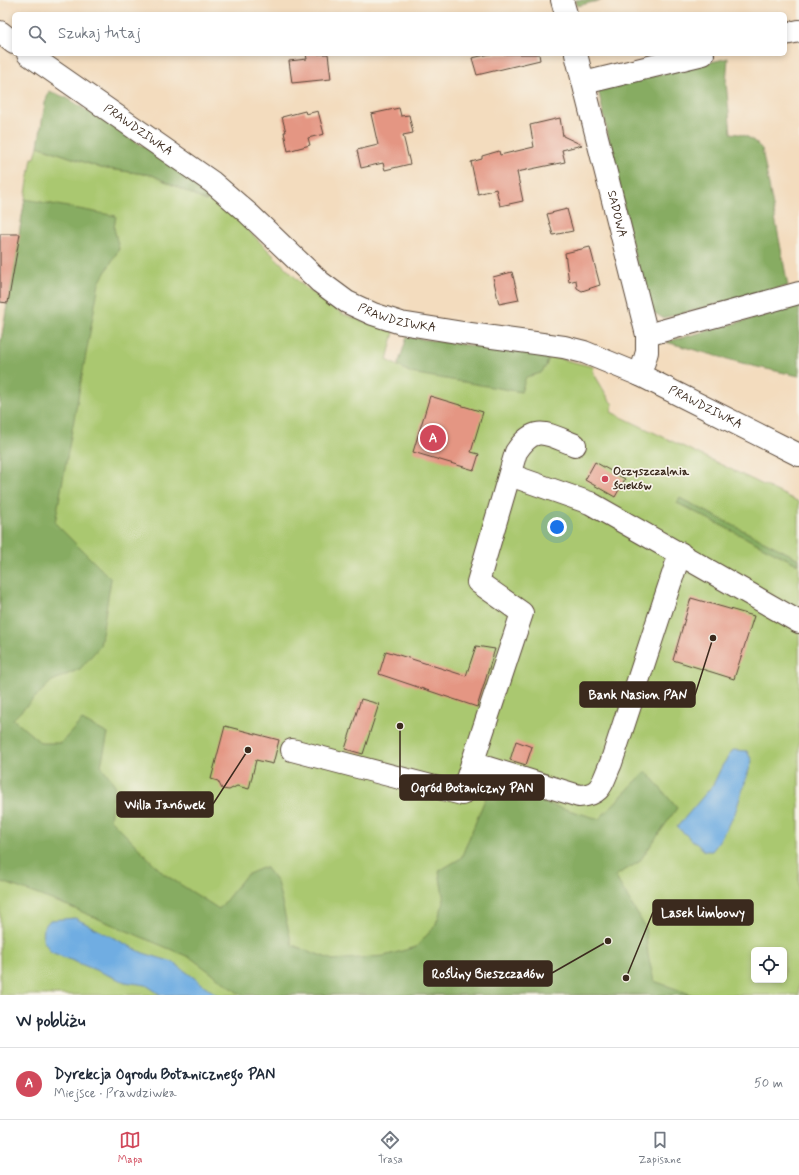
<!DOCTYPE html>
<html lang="pl">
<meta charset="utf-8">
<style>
:root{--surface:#fff;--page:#f6f6f7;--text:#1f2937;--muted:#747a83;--line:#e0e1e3;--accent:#d1495b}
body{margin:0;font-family:Mynerve,sans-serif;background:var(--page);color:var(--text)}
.controls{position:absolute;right:12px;bottom:12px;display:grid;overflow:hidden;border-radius:6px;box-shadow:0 2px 6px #0003}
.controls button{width:36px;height:36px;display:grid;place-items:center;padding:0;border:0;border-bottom:1px solid var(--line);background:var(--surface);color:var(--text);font:20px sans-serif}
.you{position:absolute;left:557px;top:527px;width:14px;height:14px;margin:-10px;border:3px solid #fff;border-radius:50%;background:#1a73e8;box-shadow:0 0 0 6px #1a73e833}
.badge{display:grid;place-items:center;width:26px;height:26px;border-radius:50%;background:var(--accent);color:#fff;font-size:13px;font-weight:700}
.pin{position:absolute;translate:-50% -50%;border:2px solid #fff;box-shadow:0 1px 4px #0006}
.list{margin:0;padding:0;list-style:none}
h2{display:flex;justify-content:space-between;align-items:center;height:52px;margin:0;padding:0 16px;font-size:17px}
h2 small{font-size:13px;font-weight:400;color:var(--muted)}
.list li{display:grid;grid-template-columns:26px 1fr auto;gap:12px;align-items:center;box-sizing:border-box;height:72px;padding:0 16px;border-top:1px solid var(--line)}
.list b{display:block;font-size:15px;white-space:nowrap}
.list p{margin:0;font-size:13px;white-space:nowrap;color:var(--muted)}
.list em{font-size:13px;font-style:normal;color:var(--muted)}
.icon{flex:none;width:22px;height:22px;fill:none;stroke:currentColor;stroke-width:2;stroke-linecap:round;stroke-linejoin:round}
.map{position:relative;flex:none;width:799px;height:995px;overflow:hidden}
.search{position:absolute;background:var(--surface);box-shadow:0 2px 6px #0003;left:12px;right:12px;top:12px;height:44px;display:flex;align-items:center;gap:10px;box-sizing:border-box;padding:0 14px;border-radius:6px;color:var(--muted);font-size:15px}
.sheet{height:124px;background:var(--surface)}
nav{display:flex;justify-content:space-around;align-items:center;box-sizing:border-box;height:56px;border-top:1px solid var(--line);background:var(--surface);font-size:11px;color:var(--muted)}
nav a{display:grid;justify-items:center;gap:2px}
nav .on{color:var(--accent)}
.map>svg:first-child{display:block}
.green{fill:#aac86f;stroke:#727946;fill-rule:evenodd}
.forest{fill:#87ac62;stroke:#616b40}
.water{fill:#70ade2;stroke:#566c80}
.building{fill:#e49683}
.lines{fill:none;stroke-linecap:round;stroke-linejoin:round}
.minor-casing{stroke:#574536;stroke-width:24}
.minor{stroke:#fff;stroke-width:22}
.poi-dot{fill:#d1495b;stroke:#f7f3e8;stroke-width:1.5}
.labels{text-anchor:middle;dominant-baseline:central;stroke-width:3.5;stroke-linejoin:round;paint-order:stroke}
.street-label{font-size:12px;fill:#3b2a1e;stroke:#f7f3e8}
.poi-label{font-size:12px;font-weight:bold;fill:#3b2a1e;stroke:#f7f3e8;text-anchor:start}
.leader{fill:none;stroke:#3b2a1e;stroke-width:1.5}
.callout-dot{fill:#3b2a1e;stroke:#f7f3e8;stroke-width:1.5}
.callout{fill:#3b2a1e;stroke:#3b2a1e;stroke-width:1.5}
.callout-label{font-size:13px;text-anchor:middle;font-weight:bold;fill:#fff}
</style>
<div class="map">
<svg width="799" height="995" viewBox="0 0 799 995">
<rect width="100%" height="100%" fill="#f7f3e8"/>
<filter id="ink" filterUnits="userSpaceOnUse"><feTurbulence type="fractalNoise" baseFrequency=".025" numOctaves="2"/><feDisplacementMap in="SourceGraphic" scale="8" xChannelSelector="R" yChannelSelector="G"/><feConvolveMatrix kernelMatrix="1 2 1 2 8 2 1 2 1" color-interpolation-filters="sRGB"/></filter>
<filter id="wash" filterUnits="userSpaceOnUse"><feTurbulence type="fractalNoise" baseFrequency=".012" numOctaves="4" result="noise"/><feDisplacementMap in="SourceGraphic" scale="16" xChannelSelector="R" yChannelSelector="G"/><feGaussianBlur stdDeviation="0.9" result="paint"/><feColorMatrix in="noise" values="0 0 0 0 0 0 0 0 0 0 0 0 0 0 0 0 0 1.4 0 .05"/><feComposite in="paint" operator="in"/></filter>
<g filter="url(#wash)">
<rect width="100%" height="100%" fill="#f3dcbe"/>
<path class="green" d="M38,146L101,168L152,175L206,201L214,196L306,288L343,314L394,332L387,360L411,373L527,376C539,374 546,369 549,356L594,367L593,372L610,401L613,404L611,412L799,502V995H0V347L32,158H35ZM754,950H784V980H754Z"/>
<g class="forest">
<polygon points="576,0 602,0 577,6"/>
<path d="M728,58L726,83L731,133C745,134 752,138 762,149L788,286L663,318L646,308L598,89Z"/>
<polygon points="49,91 67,98 178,168 214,196 206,201 152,175 101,168 38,146 45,103"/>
<polygon points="25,199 116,216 114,228 119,249 99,283 55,523 111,579 100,646 80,669 52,681 13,719 41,743 61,743 82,720 108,734 101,765 115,785 110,819 164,874 219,909 246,875 265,867 277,882 292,945 333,960 384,956 416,947 435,926 444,902 439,871 461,858 490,787 599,819 646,771 677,808 639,862 615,876 645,927 648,955 654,981 693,995 241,995 191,958 68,906 0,881 0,347"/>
<polygon points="799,306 799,376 753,366 666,342"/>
<polygon points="407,337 549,356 546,366 541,373 526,377 521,392 411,373 398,365"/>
<polygon points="680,498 799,559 799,565 677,503"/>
</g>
<g class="water">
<polygon points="733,750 747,751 752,761 735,813 716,846 712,851 705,851 677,827 713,785 722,766"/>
<polygon points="75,918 143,953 173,962 217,995 161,995 146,985 125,982 51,952 43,940 44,927 50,920"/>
</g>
<g id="blocks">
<g class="building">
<polygon points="306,54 328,54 331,79 292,83 289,61 307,59"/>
<polygon points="490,54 539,54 540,60 477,75 472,58"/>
<polygon points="399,108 401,116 409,115 413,133 403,135 410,164 385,170 383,163 361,168 357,150 378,145 371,114"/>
<polygon points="305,111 306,114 318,111 324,134 308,138 310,145 288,151 284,132 286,132 282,117"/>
<polygon points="560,118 563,136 582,145 562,150 565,162 517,172 523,201 500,206 496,189 478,194 471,162 482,159 482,156 499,151 500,155 534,147 530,125"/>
<polygon points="567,209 573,231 553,235 547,214"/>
<polygon points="0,234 20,234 8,303 0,302"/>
<polygon points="590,247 600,285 582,291 577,288 576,280 569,282 565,253"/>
<polygon points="512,272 519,300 499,304 493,277"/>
<polygon points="430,396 483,412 471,452 479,454 474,470 413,452"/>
<polygon points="595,462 625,479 615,497 585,480"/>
<polygon points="691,598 754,616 734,679 673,660"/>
<polygon points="476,646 495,649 477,707 379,674 386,651 466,676"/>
<polygon points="361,699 379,704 363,754 345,749"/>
<polygon points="225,726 279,740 273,764 256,760 249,789 237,786 229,790 222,789 218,781 211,779"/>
<polygon points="516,741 532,747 526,765 510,760"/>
</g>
</g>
</g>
<g filter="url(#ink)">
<use href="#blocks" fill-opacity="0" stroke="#574536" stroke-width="1"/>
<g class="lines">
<defs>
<g id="minor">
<polyline points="562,0 566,14"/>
<polyline points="0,32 14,43"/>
<polyline points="785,34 799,31"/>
<path id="s1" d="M28,54L212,182L249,214L320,282L347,302L373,314L401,323L463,333L564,347L584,352L640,375L799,455"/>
<path id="s2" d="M576,54L647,335V352L640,375"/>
<polyline points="584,83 703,54"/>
<polyline points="647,335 799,293"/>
<polyline points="510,475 590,503 799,622"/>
<path d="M292,750L462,794L522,613L478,582L516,452C535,423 547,434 575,445"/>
<path d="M472,763L579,796C603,795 602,782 611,763L680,553"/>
</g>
</defs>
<use href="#minor" class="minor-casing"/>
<use href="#minor" class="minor"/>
</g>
</g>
<circle class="poi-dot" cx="605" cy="479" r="4"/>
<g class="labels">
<g class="street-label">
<text stroke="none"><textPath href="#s1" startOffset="134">PRAWDZIWKA</textPath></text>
<text stroke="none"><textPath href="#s2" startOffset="165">SADOWA</textPath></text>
<text stroke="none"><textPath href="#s1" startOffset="458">PRAWDZIWKA</textPath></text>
<text stroke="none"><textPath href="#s1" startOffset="782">PRAWDZIWKA</textPath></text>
</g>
<g class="poi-label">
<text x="613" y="472">Oczyszczalnia<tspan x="613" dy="14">ścieków</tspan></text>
</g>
</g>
<path class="leader" d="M713 638L695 695M400 726L400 788M248 750L213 804M626 978L653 912M608 941L552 973"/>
<g class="callout-dot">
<circle cx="713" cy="638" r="4"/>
<circle cx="400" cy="726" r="4"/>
<circle cx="248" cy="750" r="4"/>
<circle cx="626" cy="978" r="4"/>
<circle cx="608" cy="941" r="4"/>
</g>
<g class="callout">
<rect x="580" y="682" width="115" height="25" rx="4"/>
<rect x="400" y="775" width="144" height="25" rx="4"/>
<rect x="117" y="792" width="96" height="25" rx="4"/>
<rect x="653" y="900" width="100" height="25" rx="4"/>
<rect x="424" y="961" width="128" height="25" rx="4"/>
</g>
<g class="callout-label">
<text x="638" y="699">Bank Nasion PAN</text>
<text x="472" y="792">Ogród Botaniczny PAN</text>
<text x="165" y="809">Willa Janówek</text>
<text x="703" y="917">Lasek limbowy</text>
<text x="488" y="978">Rośliny Bieszczadów</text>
</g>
</svg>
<div class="controls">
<button><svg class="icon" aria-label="locate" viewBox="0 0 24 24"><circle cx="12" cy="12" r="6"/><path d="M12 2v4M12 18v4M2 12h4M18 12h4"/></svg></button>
</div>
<div class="you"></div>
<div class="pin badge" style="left:433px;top:438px">A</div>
<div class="search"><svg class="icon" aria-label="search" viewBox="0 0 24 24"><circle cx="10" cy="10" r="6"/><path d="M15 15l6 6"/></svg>Szukaj tutaj</div>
</div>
<section class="sheet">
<h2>W pobliżu<small></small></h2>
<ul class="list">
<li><span class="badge">A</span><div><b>Dyrekcja Ogrodu Botanicznego PAN</b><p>Miejsce · Prawdziwka</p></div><em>50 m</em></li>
</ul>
</section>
<nav>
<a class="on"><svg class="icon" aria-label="map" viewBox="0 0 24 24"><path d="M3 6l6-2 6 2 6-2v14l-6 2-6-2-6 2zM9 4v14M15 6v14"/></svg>Mapa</a>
<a><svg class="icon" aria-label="directions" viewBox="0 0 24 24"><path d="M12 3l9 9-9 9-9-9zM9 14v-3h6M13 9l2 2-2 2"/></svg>Trasa</a>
<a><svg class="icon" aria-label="saved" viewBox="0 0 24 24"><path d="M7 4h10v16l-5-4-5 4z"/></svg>Zapisane</a>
</nav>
